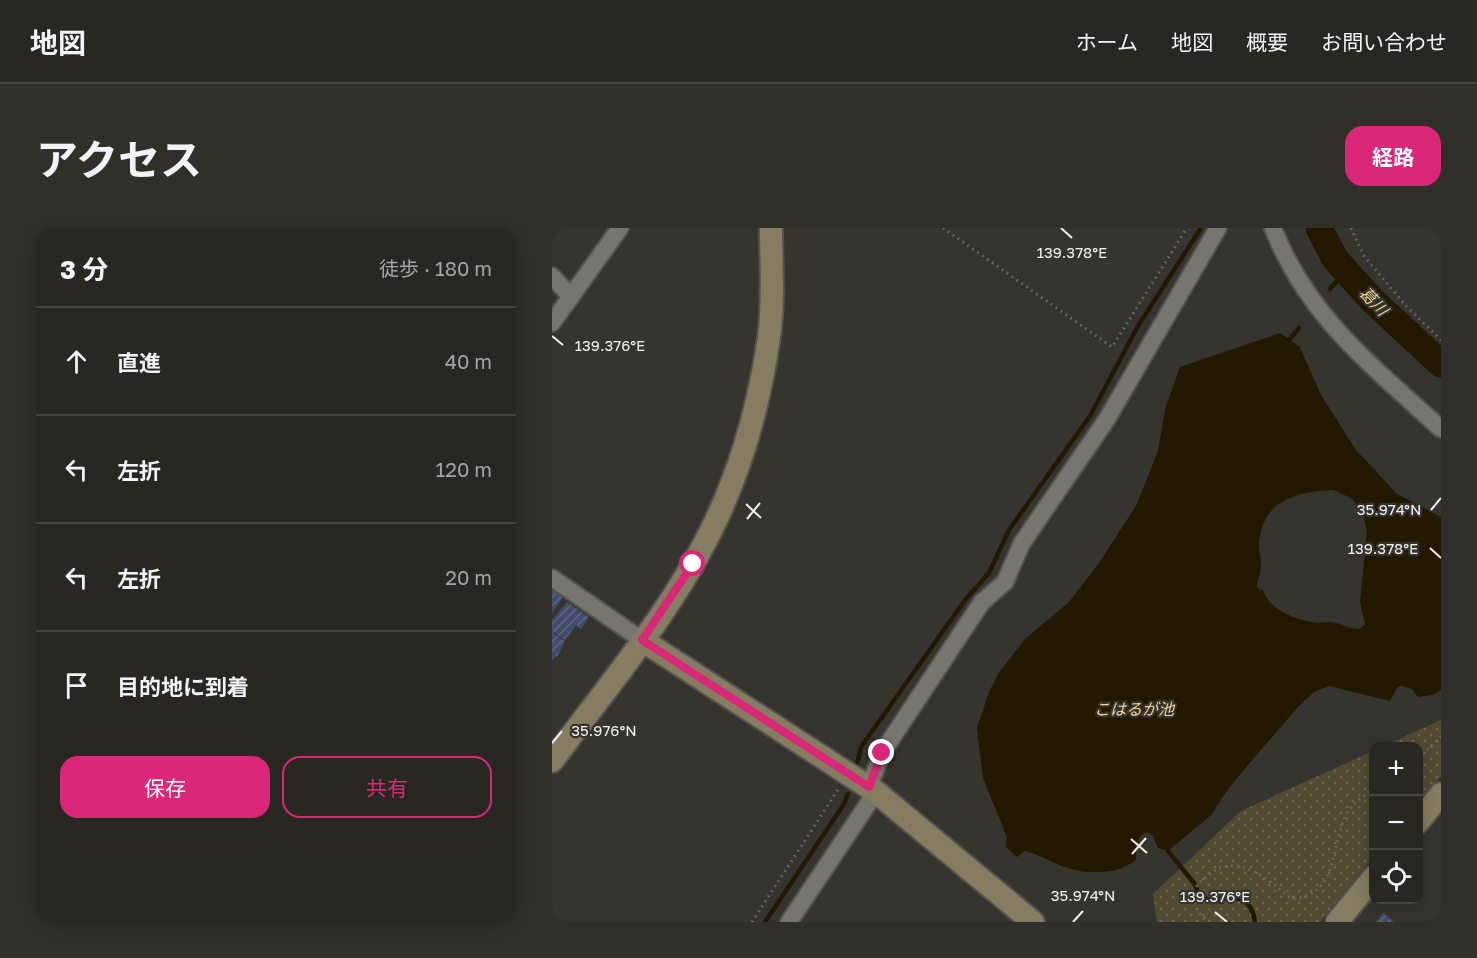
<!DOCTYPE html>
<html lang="ja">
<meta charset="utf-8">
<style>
:root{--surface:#282722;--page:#302f2a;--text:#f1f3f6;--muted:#a5a5a5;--line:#444440;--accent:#db2777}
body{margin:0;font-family:"Golos Text","Noto Sans JP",sans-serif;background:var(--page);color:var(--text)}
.controls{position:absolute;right:18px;bottom:18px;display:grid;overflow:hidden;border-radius:12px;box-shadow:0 3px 15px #0003}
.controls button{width:54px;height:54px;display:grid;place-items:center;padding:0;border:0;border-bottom:2px solid var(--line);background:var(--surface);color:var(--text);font:30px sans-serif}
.stop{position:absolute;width:18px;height:18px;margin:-14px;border:4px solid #db2777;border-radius:50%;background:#fff}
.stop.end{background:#db2777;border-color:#fff;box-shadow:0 2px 6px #0008}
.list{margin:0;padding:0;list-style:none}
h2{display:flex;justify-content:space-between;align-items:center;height:78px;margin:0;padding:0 24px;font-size:26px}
h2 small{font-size:20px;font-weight:400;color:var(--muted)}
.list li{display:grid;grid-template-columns:39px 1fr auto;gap:18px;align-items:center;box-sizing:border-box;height:108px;padding:0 24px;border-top:2px solid var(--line)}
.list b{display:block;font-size:22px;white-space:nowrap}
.list em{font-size:20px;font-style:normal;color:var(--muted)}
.actions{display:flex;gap:12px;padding:18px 24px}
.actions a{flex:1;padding:14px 0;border:2px solid var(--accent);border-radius:18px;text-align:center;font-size:21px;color:var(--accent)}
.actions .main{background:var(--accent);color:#fff}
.icon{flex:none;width:33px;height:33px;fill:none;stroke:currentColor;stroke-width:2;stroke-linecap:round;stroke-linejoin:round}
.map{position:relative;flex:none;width:889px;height:694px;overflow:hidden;border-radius:18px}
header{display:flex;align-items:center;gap:36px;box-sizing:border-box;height:84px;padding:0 30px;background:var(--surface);border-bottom:2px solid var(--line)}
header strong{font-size:28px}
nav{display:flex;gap:33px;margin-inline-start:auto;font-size:21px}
.intro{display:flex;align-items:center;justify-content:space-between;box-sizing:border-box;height:144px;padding:0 36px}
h1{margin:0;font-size:42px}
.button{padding:15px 27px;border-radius:18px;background:var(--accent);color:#fff;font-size:21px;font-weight:700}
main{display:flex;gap:36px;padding:0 36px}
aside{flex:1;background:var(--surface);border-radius:18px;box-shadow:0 3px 15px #0003}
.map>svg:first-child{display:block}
.green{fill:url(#green-dots)}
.water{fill:#231901;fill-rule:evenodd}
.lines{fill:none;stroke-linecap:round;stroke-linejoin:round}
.stream{stroke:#231901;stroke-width:4.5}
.river{stroke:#231901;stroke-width:27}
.building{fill:url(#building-hatch)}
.street-casing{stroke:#55534e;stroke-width:20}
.secondary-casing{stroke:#55534e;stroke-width:26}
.path{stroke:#6f6d68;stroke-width:3;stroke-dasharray:1.5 4.5;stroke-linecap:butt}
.street{stroke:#78756f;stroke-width:16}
.secondary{stroke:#867c61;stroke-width:22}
.route{stroke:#db2777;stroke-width:8}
.ticks{fill:none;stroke:#f4f2ef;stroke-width:2}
.labels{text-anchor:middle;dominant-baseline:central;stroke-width:4.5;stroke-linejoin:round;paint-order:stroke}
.water-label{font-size:16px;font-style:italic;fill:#eed697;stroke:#36342e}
.ticks-label{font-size:15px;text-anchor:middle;fill:#f4f2ef;stroke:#36342e;stroke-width:4.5;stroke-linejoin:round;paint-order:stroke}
</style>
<header>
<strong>地図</strong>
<nav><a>ホーム</a><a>地図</a><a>概要</a><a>お問い合わせ</a></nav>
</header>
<div class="intro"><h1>アクセス</h1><a class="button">経路</a></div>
<main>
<aside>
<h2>3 分<small>徒歩 · 180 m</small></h2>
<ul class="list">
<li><svg class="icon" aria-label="ahead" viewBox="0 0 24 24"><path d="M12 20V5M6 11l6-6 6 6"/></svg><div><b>直進</b></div><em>40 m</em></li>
<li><svg class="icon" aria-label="left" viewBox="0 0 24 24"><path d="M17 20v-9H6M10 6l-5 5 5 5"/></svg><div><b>左折</b></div><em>120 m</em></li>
<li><svg class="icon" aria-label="left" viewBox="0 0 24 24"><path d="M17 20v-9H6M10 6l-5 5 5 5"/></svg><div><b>左折</b></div><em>20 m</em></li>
<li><svg class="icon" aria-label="arrive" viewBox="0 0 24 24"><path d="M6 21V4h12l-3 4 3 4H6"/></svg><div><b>目的地に到着</b></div></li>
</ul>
<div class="actions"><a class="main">保存</a><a>共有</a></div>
</aside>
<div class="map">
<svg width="889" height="694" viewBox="0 0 889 694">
<defs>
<pattern id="green-dots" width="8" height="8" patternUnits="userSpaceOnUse" patternTransform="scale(1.5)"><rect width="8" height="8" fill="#534a32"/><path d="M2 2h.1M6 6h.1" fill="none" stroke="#6c6550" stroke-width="1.8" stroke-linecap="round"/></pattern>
<pattern id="building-hatch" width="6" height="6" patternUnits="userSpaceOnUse" patternTransform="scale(1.5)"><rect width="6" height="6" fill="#404c6c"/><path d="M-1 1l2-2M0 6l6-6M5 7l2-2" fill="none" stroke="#5c6681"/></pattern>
</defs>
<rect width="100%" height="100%" fill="#36342e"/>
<g class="green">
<polygon points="889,492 889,548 867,575 866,518 832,518"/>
<polygon points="821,523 821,629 768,694 605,694 601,666 689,583"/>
</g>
<path class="water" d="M728,105L748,119L769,167L804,222L845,266L889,289V462L880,467L866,469L860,461L849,458L845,460L838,473L777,458L762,464L746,479L701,531L676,561L659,587L616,623L606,620L601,608L596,604C582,609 585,619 584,632C565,647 535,647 512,639C499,634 486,626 473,623L465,629L454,619L455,609L431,550L428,526L425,500L437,464L446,446L472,412L517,374L547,335L584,278L606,223L613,181L628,139ZM781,262L799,270L811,285L815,303L808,374L813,396L807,401C798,401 793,397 784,395C778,393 771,395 765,395C744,392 718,383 711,362L705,360C705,352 709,345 709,338C709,330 707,323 707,315C711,271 745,264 781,262Z"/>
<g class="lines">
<g class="stream">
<polyline points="778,61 794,43"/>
<polyline points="737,112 747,100"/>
<polyline points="305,536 309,519 413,372 437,345 457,302 538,188 586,98 649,0"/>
<path d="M616,623L642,655L649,670C673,675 698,658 703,694"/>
<polyline points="213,694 292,576 296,566"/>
</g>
<polyline class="river" points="767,0 783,31 822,74 889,136"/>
</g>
<g class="building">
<polygon points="0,361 11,369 0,385"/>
<polygon points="15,374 37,389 29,401 24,397 13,412 0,403 0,392"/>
<polygon points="0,404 13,413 5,429 3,428 0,432"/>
<polygon points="831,685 842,694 824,694"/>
</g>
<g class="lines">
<defs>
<g id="street">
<path d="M721,0C756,90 821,138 889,201"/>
<polyline points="0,48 19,69"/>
<polyline points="0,95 68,0"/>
<polyline points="0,350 90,412"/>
<polyline points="317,559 330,525 430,374 453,354 470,315 555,191 666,0"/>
<polyline points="237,694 324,564"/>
</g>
<g id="secondary">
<polyline points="90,412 324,564 481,694"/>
<path d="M0,533C62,450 133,368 173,272C195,220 209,165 217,109C222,73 219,36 219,0"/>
<polyline points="866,594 889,566"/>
<polyline points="785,694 822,649"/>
</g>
</defs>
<use href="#street" class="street-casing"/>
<use href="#secondary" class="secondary-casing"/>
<g class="path">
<polyline points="391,0 560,119 635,0"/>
<polyline points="799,0 812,28 854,78 889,112"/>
<polyline points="866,530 889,509"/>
<polyline points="200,694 287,560"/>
<path d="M658,694C644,686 634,667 649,653C651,651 654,650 656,648C662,642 667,639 676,638C694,636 712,649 725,659C729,662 735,669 740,670C746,671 756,668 762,664C785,649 782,604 797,582C804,573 813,567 822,561"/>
</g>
<use href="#street" class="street"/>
<use href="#secondary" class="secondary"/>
</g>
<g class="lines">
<polyline class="route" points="141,336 90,412 317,559 330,525"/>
</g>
<path class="ticks" d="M509,0L520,10M0,108L11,117M194,276L209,290M879,282L889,270M195,291L208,275M878,320L889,330M0,515L10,503M579,611L595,625M580,626L594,610M663,684L675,694M521,694L531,683"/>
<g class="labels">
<g class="water-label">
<text transform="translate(822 73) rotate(46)">葛川</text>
<text x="582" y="481">こはるが池</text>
</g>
</g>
<g class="ticks-label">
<text x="520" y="30">139.378°E</text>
<text x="58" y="123">139.376°E</text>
<text x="837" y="287">35.974°N</text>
<text x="831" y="326">139.378°E</text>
<text x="52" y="508">35.976°N</text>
<text x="531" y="673">35.974°N</text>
<text x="663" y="674">139.376°E</text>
</g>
</svg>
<div class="controls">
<button>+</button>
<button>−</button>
<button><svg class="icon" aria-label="locate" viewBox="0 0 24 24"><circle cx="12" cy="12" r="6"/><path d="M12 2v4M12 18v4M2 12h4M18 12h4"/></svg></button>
</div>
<div class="stop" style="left:141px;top:336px"></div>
<div class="stop end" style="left:330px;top:525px"></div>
</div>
</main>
